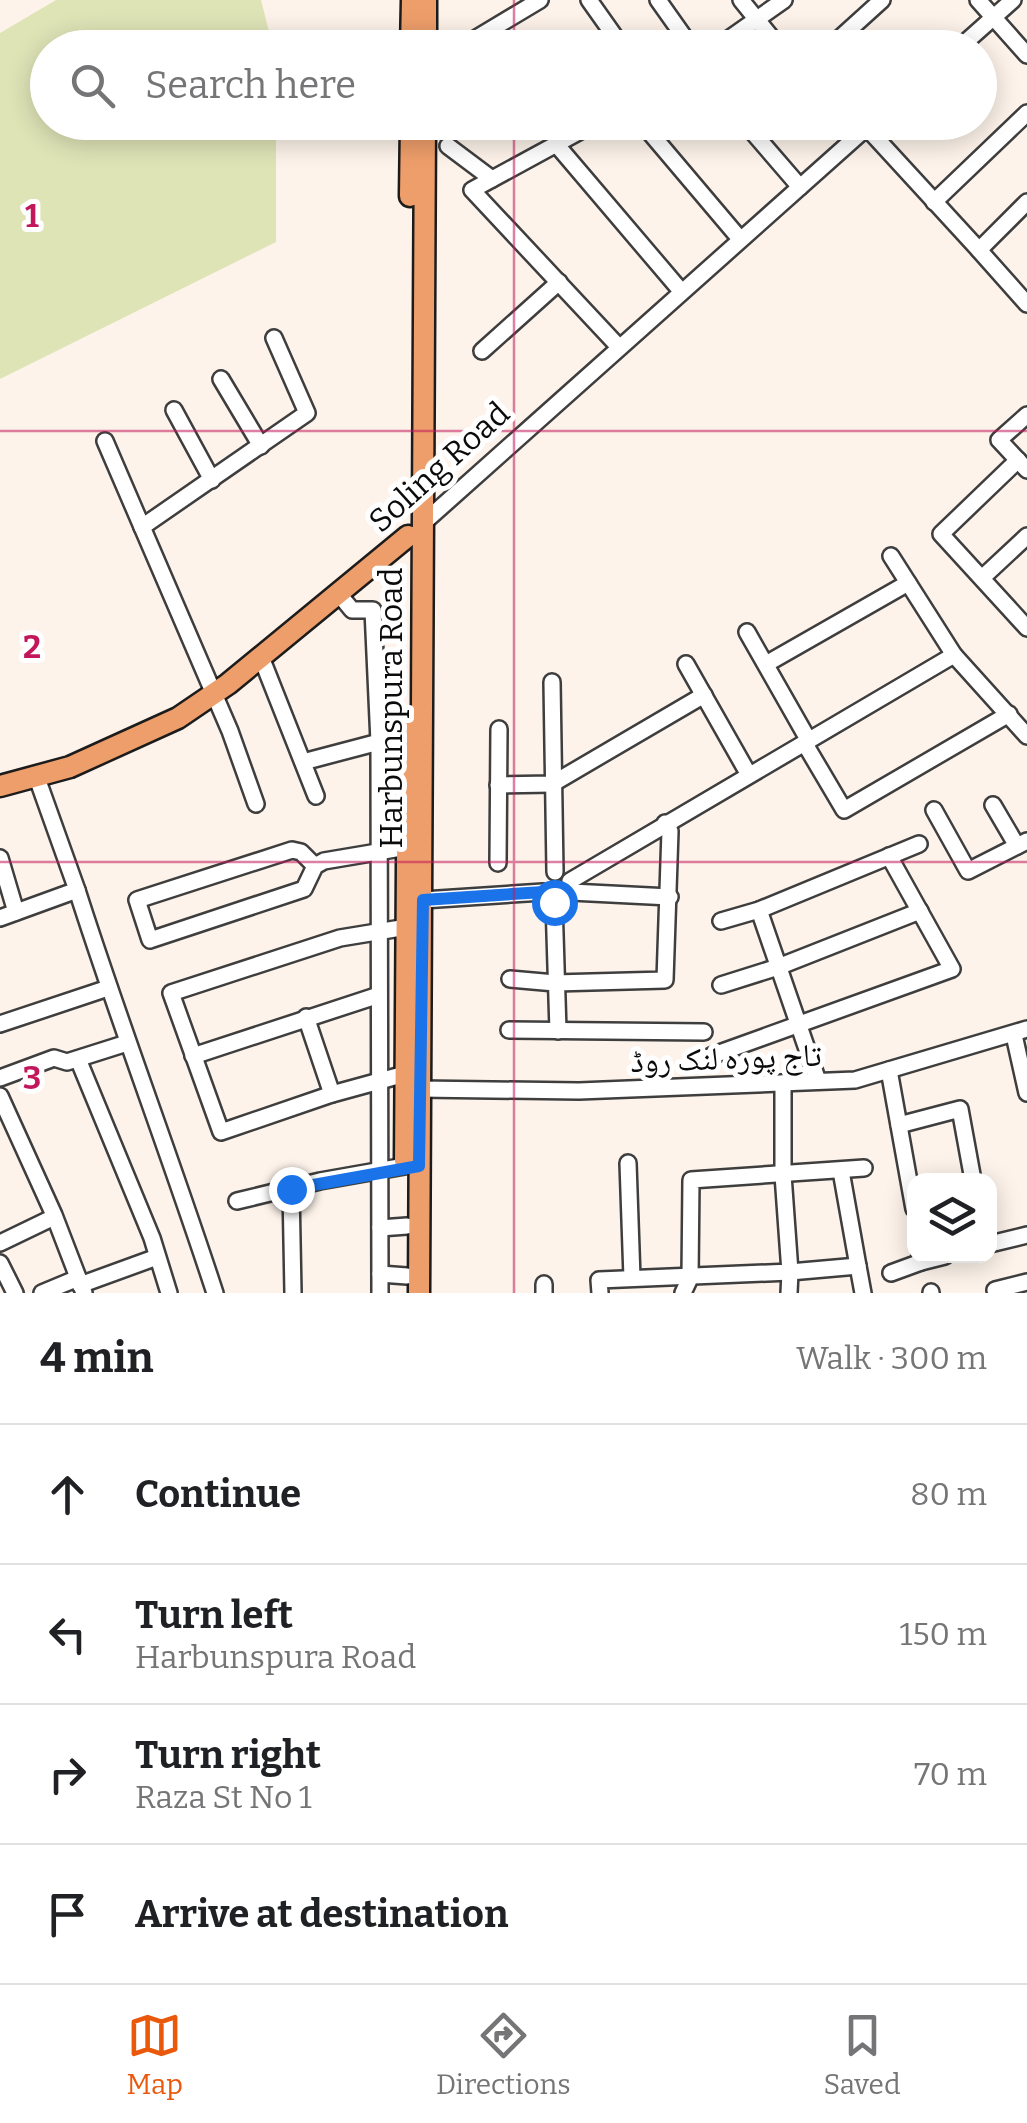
<!DOCTYPE html>
<meta charset="utf-8">
<style>
:root{--surface:#fff;--page:#f2f2f2;--text:#202124;--muted:#757577;--line:#e0e0e0;--accent:#ea580c}
body{margin:0;font-family:Bitter,"Noto Naskh Arabic",serif;background:var(--page);color:var(--text)}
.controls{position:absolute;right:30px;bottom:30px;display:grid;overflow:hidden;border-radius:20px;box-shadow:0 5px 25px #0003}
.controls button{width:90px;height:90px;display:grid;place-items:center;padding:0;border:0;border-bottom:2px solid var(--line);background:var(--surface);color:var(--text);font:50px sans-serif}
.stop{position:absolute;width:30px;height:30px;margin:-22px;border:8px solid #1a73e8;border-radius:50%;background:#fff}
.stop.end{background:#1a73e8;border-color:#fff;box-shadow:0 2px 10px #0008}
.list{margin:0;padding:0;list-style:none}
h2{display:flex;justify-content:space-between;align-items:center;height:130px;margin:0;padding:0 40px;font-size:42px}
h2 small{font-size:32px;font-weight:400;color:var(--muted)}
.list li{display:grid;grid-template-columns:65px 1fr auto;gap:30px;align-items:center;box-sizing:border-box;height:140px;padding:0 40px;border-top:2px solid var(--line)}
.list b{display:block;font-size:38px;white-space:nowrap}
.list p{margin:0;font-size:32px;white-space:nowrap;color:var(--muted)}
.list em{font-size:32px;font-style:normal;color:var(--muted)}
.icon{flex:none;width:55px;height:55px;fill:none;stroke:currentColor;stroke-width:2;stroke-linecap:round;stroke-linejoin:round}
.map{position:relative;flex:none;width:1027px;height:1293px;overflow:hidden}
.search{position:absolute;background:var(--surface);box-shadow:0 5px 25px #0003;left:30px;right:30px;top:30px;height:110px;display:flex;align-items:center;gap:25px;box-sizing:border-box;padding:0 35px;border-radius:55px;color:var(--muted);font-size:38px}
.sheet{height:690px;background:var(--surface)}
nav{display:flex;justify-content:space-around;align-items:center;box-sizing:border-box;height:140px;border-top:2px solid var(--line);background:var(--surface);font-size:28px;color:var(--muted)}
nav a{display:grid;justify-items:center;gap:5px}
nav .on{color:var(--accent)}
.map>svg:first-child{display:block}
.green{fill:#dfe4b7}
.lines{fill:none;stroke-linecap:round;stroke-linejoin:round}
.minor-casing{stroke:#3e3e3e;stroke-width:20}
.major-casing{stroke:#1c1c1c;stroke-width:25}
.minor{stroke:#fff;stroke-width:15}
.major{stroke:#ee9e6a;stroke-width:20}
.route{stroke:#1a73e8;stroke-width:12}
.grid{fill:none;stroke:#c2185b;stroke-width:2.5;stroke-opacity:0.55}
.labels{text-anchor:middle;dominant-baseline:central;stroke-width:10;stroke-linejoin:round;paint-order:stroke}
.street-label{font-size:32px;fill:#0b0b0b;stroke:#fff}
.grid-label{font-size:32px;text-anchor:middle;font-weight:bold;fill:#c2185b;stroke:#fff;stroke-width:10;stroke-linejoin:round;paint-order:stroke}
</style>
<div class="map">
<svg width="1027" height="1293" viewBox="0 0 1027 1293">
<rect width="100%" height="100%" fill="#fdf3ea"/>
<polygon class="green" points="56,0 261,0 273,47 48,48 48,122 276,123 276,242 0,379 0,33"/>
<g class="lines">
<defs>
<g id="minor">
<polyline points="589,0 623,48"/>
<polyline points="658,0 692,48"/>
<polyline points="741,0 780,48"/>
<polyline points="978,0 1027,55"/>
<polyline points="460,48 540,0"/>
<polyline points="716,48 784,0"/>
<polyline points="829,48 882,0"/>
<polyline points="959,48 1013,0"/>
<polyline points="597,122 472,190 618,346"/>
<polyline points="641,122 740,239"/>
<polyline points="744,122 800,187"/>
<polyline points="867,128 979,250 1027,202"/>
<polyline points="556,144 681,291"/>
<polyline points="448,146 492,179"/>
<polyline points="934,202 1027,113"/>
<polyline points="979,250 1027,304"/>
<polyline points="482,351 559,282"/>
<polyline points="221,379 261,446"/>
<polyline points="174,410 212,480"/>
<polyline points="1027,415 999,440 1027,470"/>
<polyline points="105,441 230,731 256,804"/>
<polyline points="1018,460 941,534 1027,628"/>
<polyline points="421,525 873,122"/>
<polyline points="142,527 307,413 274,338"/>
<polyline points="891,556 954,655 1027,736"/>
<polyline points="982,578 1027,536"/>
<polyline points="338,593 352,610 373,610 379,742 380,1293"/>
<polyline points="747,632 809,741"/>
<polyline points="261,657 316,796"/>
<polyline points="686,664 749,775"/>
<polyline points="766,664 908,583"/>
<polyline points="552,682 555,872"/>
<polyline points="805,744 844,810 1009,714"/>
<polyline points="303,762 379,742"/>
<polyline points="498,785 552,784 704,695"/>
<polyline points="993,805 1017,846"/>
<polyline points="934,810 968,871 1027,841"/>
<polyline points="0,858 16,912"/>
<polyline points="498,863 499,729"/>
<polyline points="315,866 301,852 292,850 137,900 150,940 304,889 315,866 324,861 407,847"/>
<polyline points="570,881 954,655"/>
<path d="M77,890C120,1025 171,1158 215,1293"/>
<polyline points="571,892 670,897"/>
<polyline points="423,900 543,892"/>
<polyline points="554,902 558,1031"/>
<polyline points="759,910 818,1081"/>
<polyline points="0,918 77,890 37,778"/>
<polyline points="721,921 759,910 919,844"/>
<polyline points="510,979 555,983 665,980 670,831 665,823"/>
<polyline points="721,985 778,967 920,911"/>
<polyline points="306,1017 332,1094"/>
<polyline points="0,1024 108,988"/>
<polyline points="509,1030 704,1032"/>
<polyline points="1014,1035 1027,1093"/>
<polyline points="193,1056 379,995"/>
<polyline points="711,1056 952,969 889,856"/>
<polyline points="78,1059 152,1238 169,1293"/>
<polyline points="889,1070 914,1209"/>
<polyline points="405,1074 332,1094 221,1132 171,993 340,938 407,927"/>
<polyline points="0,1078 54,1058 67,1062 127,1043"/>
<polyline points="420,1089 579,1091 855,1080 1027,1029"/>
<polyline points="0,1096 54,1215 84,1293"/>
<polyline points="899,1125 960,1109 973,1180"/>
<polyline points="628,1163 632,1278"/>
<polyline points="291,1189 293,1293"/>
<polyline points="237,1201 320,1181 405,1166"/>
<polyline points="380,1228 407,1226"/>
<polyline points="0,1243 54,1217"/>
<polyline points="990,1244 1027,1235"/>
<polyline points="920,1256 921,1262 945,1256"/>
<polyline points="0,1263 15,1293"/>
<polyline points="858,1266 863,1293"/>
<polyline points="891,1273 921,1262"/>
<polyline points="380,1274 407,1276"/>
<polyline points="544,1284 544,1293"/>
<polyline points="80,1285 157,1257"/>
<polyline points="995,1290 1027,1282"/>
<polyline points="931,1292 931,1293"/>
<polyline points="42,1293 78,1278"/>
<polyline points="600,1293 599,1280 790,1272 783,1175 783,1083"/>
<polyline points="683,1293 690,1278 691,1180 864,1168"/>
<polyline points="789,1293 790,1272 858,1266 841,1171"/>
</g>
<g id="major">
<polyline points="411,48 412,0"/>
<polyline points="426,48 426,0"/>
<polyline points="410,196 411,122"/>
<polyline points="0,786 70,767 178,718 228,684 408,536"/>
<polyline points="405,1161 408,720"/>
<polyline points="419,1293 425,122"/>
</g>
</defs>
<use href="#minor" class="minor-casing"/>
<use href="#major" class="major-casing"/>
<use href="#minor" class="minor"/>
<use href="#major" class="major"/>
</g>
<g class="lines">
<polyline class="route" points="291,1189 419,1166 423,900 543,892 554,902"/>
</g>
<path class="grid" d="M514,0V48M514,122V1293M0,431H1027M0,862H1027"/>
<g class="labels">
<g class="street-label">
<text transform="translate(439 467) rotate(-42)">Soling Road</text>
<text transform="translate(391 708) rotate(-90)">Harbunspura Road</text>
<text transform="translate(726 1058) rotate(-2)">تاج پورہ لنک روڈ</text>
</g>
</g>
<g class="grid-label">
<text x="32" y="227">1</text>
<text x="32" y="658">2</text>
<text x="32" y="1089">3</text>
</g>
</svg>
<div class="controls">
<button><svg class="icon" aria-label="layers" viewBox="0 0 24 24"><path d="M12 4l9 5-9 5-9-5zM3 14l9 5 9-5"/></svg></button>
</div>
<div class="stop" style="left:554px;top:902px"></div>
<div class="stop end" style="left:291px;top:1189px"></div>
<div class="search"><svg class="icon" aria-label="search" viewBox="0 0 24 24"><circle cx="10" cy="10" r="6"/><path d="M15 15l6 6"/></svg>Search here</div>
</div>
<section class="sheet">
<h2>4 min<small>Walk · 300 m</small></h2>
<ul class="list">
<li><svg class="icon" aria-label="ahead" viewBox="0 0 24 24"><path d="M12 20V5M6 11l6-6 6 6"/></svg><div><b>Continue</b></div><em>80 m</em></li>
<li><svg class="icon" aria-label="left" viewBox="0 0 24 24"><path d="M17 20v-9H6M10 6l-5 5 5 5"/></svg><div><b>Turn left</b><p>Harbunspura Road</p></div><em>150 m</em></li>
<li><svg class="icon" aria-label="right" viewBox="0 0 24 24"><path d="M7 20v-9h11M14 6l5 5-5 5"/></svg><div><b>Turn right</b><p>Raza St No 1</p></div><em>70 m</em></li>
<li><svg class="icon" aria-label="arrive" viewBox="0 0 24 24"><path d="M6 21V4h12l-3 4 3 4H6"/></svg><div><b>Arrive at destination</b></div></li>
</ul>
</section>
<nav>
<a class="on"><svg class="icon" aria-label="map" viewBox="0 0 24 24"><path d="M3 6l6-2 6 2 6-2v14l-6 2-6-2-6 2zM9 4v14M15 6v14"/></svg>Map</a>
<a><svg class="icon" aria-label="directions" viewBox="0 0 24 24"><path d="M12 3l9 9-9 9-9-9zM9 14v-3h6M13 9l2 2-2 2"/></svg>Directions</a>
<a><svg class="icon" aria-label="saved" viewBox="0 0 24 24"><path d="M7 4h10v16l-5-4-5 4z"/></svg>Saved</a>
</nav>
